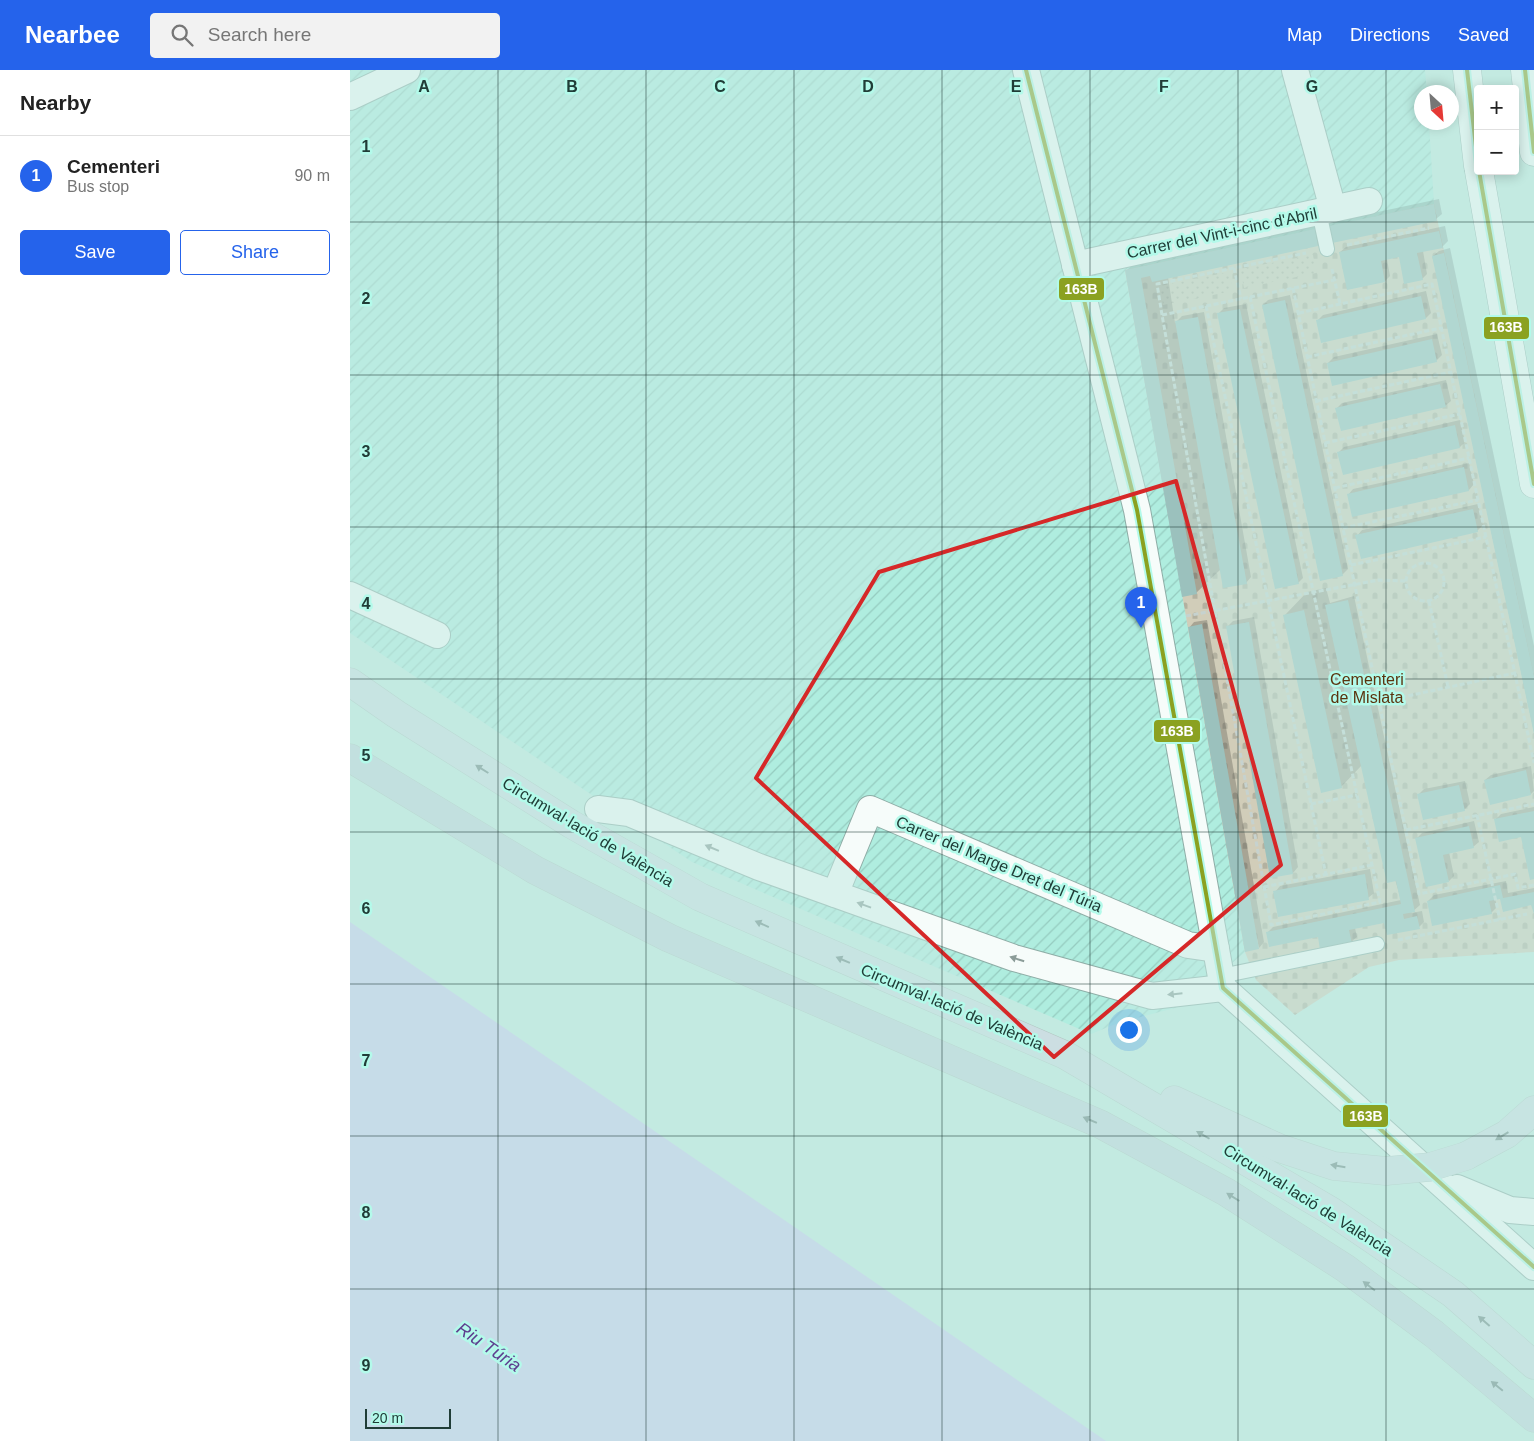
<!DOCTYPE html>
<meta charset="utf-8">
<style>
:root{--surface:#fff;--page:#f2f2f2;--text:#222;--muted:#767676;--line:#e0e0e0;--accent:#2563eb}
body{margin:0;font-family:Arial,sans-serif;background:var(--page);color:var(--text)}
.controls{position:absolute;right:15px;top:15px;display:grid;overflow:hidden;border-radius:5px;box-shadow:0 2px 12px #0003}
.controls button{width:45px;height:45px;display:grid;place-items:center;padding:0;border:0;border-bottom:1px solid var(--line);background:var(--surface);color:var(--text);font:25px sans-serif}
.compass{position:absolute;left:1064px;top:15px;width:45px;height:45px;border-radius:50%;background:var(--surface);box-shadow:0 2px 12px #0003;rotate:154deg}
.scale{position:absolute;left:15px;bottom:12px;width:86px;box-sizing:border-box;padding-left:5px;border:2px solid #203d37;border-top:0;font-size:14px;line-height:18px;white-space:nowrap;color:#203d37;-webkit-text-stroke:4px #b3faea;paint-order:stroke}
.you{position:absolute;left:778px;top:959px;width:18px;height:18px;margin:-12px;border:4px solid #fff;border-radius:50%;background:#1a73e8;box-shadow:0 0 0 8px #1a73e833}
.badge{display:grid;place-items:center;width:32px;height:32px;border-radius:50%;background:var(--accent);color:#fff;font-size:16px;font-weight:700}
.pin{position:absolute;translate:-50% -41px;filter:drop-shadow(0 1px 2px #0008)}
.pin::after{content:'';position:absolute;top:26px;width:18px;height:15px;background:inherit;clip-path:polygon(0 0,100% 0,50% 100%)}
.list{margin:0;padding:0;list-style:none}
h2{display:flex;justify-content:space-between;align-items:center;height:65px;margin:0;padding:0 20px;font-size:21px}
h2 small{font-size:16px;font-weight:400;color:var(--muted)}
.list li{display:grid;grid-template-columns:32px 1fr auto;gap:15px;align-items:center;box-sizing:border-box;height:80px;padding:0 20px;border-top:1px solid var(--line)}
.list b{display:block;font-size:19px;white-space:nowrap}
.list p{margin:0;font-size:16px;white-space:nowrap;color:var(--muted)}
.list em{font-size:16px;font-style:normal;color:var(--muted)}
.actions{display:flex;gap:10px;padding:15px 20px}
.actions a{flex:1;padding:11px 0;border:1px solid var(--accent);border-radius:5px;text-align:center;font-size:18px;color:var(--accent)}
.actions .main{background:var(--accent);color:#fff}
.icon{flex:none;width:28px;height:28px;fill:none;stroke:currentColor;stroke-width:2;stroke-linecap:round;stroke-linejoin:round}
.map{position:relative;flex:none;width:1184px;height:1371px;overflow:hidden}
header{display:flex;align-items:center;gap:30px;box-sizing:border-box;height:70px;padding:0 25px;background:var(--accent);color:#fff}
header strong{font-size:24px}
nav{display:flex;gap:28px;margin-inline-start:auto;font-size:18px}
.search{width:350px;height:45px;background:var(--page);display:flex;align-items:center;gap:12px;box-sizing:border-box;padding:0 18px;border-radius:5px;color:var(--muted);font-size:19px}
main{display:flex}
aside{flex:1;background:var(--surface)}
.map>svg:first-child{display:block}
.industrial{fill:url(#industrial-furrows)}
.cemetery{fill:url(#cemetery-stones)}
.park{fill:url(#park-dots)}
.water{fill:#cbccef}
.shadow{fill:#0003}
.building{fill:#9bc1bd}
.lines{fill:none;stroke-linecap:round;stroke-linejoin:round}
.service-casing{stroke:#8eada6;stroke-width:16}
.minor-casing{stroke:#8eada6;stroke-width:28}
.tertiary-casing{stroke:#8eada6;stroke-width:29}
.trunk-casing{stroke:#b1c6c1;stroke-width:29}
.motorway-casing{stroke:#b1c6c1;stroke-width:29}
.path{stroke:#c6d2cf;stroke-width:3;stroke-dasharray:5 2.5;stroke-linecap:butt}
.service{stroke:#f6fcfa;stroke-width:14}
.minor{stroke:#f6fcfa;stroke-width:26}
.tertiary{stroke:#f6fcfa;stroke-width:28}
.trunk{stroke:#ccdee2;stroke-width:28}
.motorway{stroke:#c2d6db;stroke-width:28}
.trunk-bridge-casing{stroke:#b1c6c1;stroke-width:29;stroke-linecap:butt}
.trunk-bridge{stroke:#ccdee2;stroke-width:28}
.bus-1-casing{stroke:#b3faea;stroke-width:8}
.bus-1{stroke:#8ba121;stroke-width:4}
.oneway{fill:#6d8584}
.oneway2{fill:#8b9c98}
.oneway3{fill:#698281}
.marked{fill:none;stroke:#d62828;stroke-width:4;stroke-linejoin:round}
.grid{fill:none;stroke:#203d37;stroke-width:1;stroke-opacity:0.55}
.labels{text-anchor:middle;dominant-baseline:central;stroke-width:5;stroke-linejoin:round;paint-order:stroke}
.street-label{font-size:16px;fill:#203d37;stroke:#b3faea}
.park-label{font-size:16px;fill:#5b330e;stroke:#b3faea}
.water-label{font-size:18px;font-style:italic;fill:#5e408f;stroke:#b3faea}
.grid-label{font-size:16px;text-anchor:middle;font-weight:bold;fill:#203d37;stroke:#b3faea;stroke-width:5;stroke-linejoin:round;paint-order:stroke}
.line-badge{stroke:#b3faea;stroke-width:2}
.badge-label{font-size:14px;text-anchor:middle;font-weight:bold;fill:#fff}
</style>
<header>
<strong>Nearbee</strong>
<div class="search"><svg class="icon" aria-label="search" viewBox="0 0 24 24"><circle cx="10" cy="10" r="6"/><path d="M15 15l6 6"/></svg>Search here</div>
<nav><a>Map</a><a>Directions</a><a>Saved</a></nav>
</header>
<main>
<aside>
<h2>Nearby<small></small></h2>
<ul class="list">
<li><span class="badge">1</span><div><b>Cementeri</b><p>Bus stop</p></div><em>90 m</em></li>
</ul>
<div class="actions"><a class="main">Save</a><a>Share</a></div>
</aside>
<div class="map">
<svg width="1184" height="1371" viewBox="0 0 1184 1371">
<defs>
<pattern id="industrial-furrows" width="10" height="10" patternUnits="userSpaceOnUse" patternTransform="scale(1.25)"><rect width="10" height="10" fill="#afeddf"/><path d="M-1 1l2-2M0 10L10 0M9 11l2-2" fill="none" stroke="#96ccc0"/></pattern>
<pattern id="cemetery-stones" width="16" height="16" patternUnits="userSpaceOnUse" patternTransform="scale(1.25)"><rect width="16" height="16" fill="#d1cdb9"/><path d="M2 7V4a2 2 0 0 1 4 0v3zM10 15v-3a2 2 0 0 1 4 0v3z" fill="#b3b1a0"/></pattern>
<pattern id="park-dots" width="8" height="8" patternUnits="userSpaceOnUse" patternTransform="scale(1.25)"><rect width="8" height="8" fill="#d1cdb9"/><path d="M2 2h.1M6 6h.1" fill="none" stroke="#b3b1a0" stroke-width="1.8" stroke-linecap="round"/></pattern>
</defs>
<rect width="100%" height="100%" fill="#c3eae1"/>
<polygon class="industrial" points="0,0 1075,0 1077,22 1072,22 1072,52 1079,53 1084,134 775,200 895,882 832,936 768,953 741,964 342,792 0,563"/>
<polygon class="cemetery" points="1084,134 1184,606 1184,882 1049,890 1019,897 945,945 906,910 895,882 775,200"/>
<g class="park">
<polygon points="963,185 966,203 894,218 890,199"/>
<polygon points="879,202 883,221 813,235 810,216"/>
</g>
<polygon class="water" points="0,852 756,1371 0,1371"/>
<g class="shadow">
<polygon points="1089,129 1092,144 1086,149 981,162 968,175 818,207 825,253 832,246 854,242 901,507 896,513 871,499 846,523 776,201 799,178 990,150"/>
<polygon points="1095,156 1098,171 1092,177 1073,181 1077,204 1072,209 1050,186 1037,189 1040,206 1035,211 990,182 996,177"/>
<polygon points="1100,178 1184,576 1184,662 1083,186 1089,181"/>
<polygon points="1076,221 1081,243 1076,248 968,250 973,245"/>
<polygon points="940,225 998,499 992,505 913,235 918,230"/>
<polygon points="896,234 953,508 948,513 868,244 874,238"/>
<polygon points="1087,264 1092,285 1086,291 978,293 984,287"/>
<polygon points="1096,310 1101,331 1095,336 987,338 992,333"/>
<polygon points="1110,350 1115,372 1110,377 989,382 994,377"/>
<polygon points="1119,393 1124,414 1119,420 998,425 1003,419"/>
<polygon points="1128,434 1133,455 1127,461 1007,466 1012,460"/>
<polygon points="976,518 980,533 1004,526 1070,835 1061,843 1072,841 1074,852 1069,857 1035,851 1005,858 1007,867 1001,872 969,865 918,862 923,857 1051,830 1012,695 991,717 935,545 957,522"/>
<polygon points="904,547 948,797 943,803 921,807 878,556 883,551"/>
<polygon points="857,550 914,872 909,878 839,558 844,552"/>
<polygon points="1181,696 1184,721 1181,724 1135,710 1141,705"/>
<polygon points="1115,711 1120,734 1114,740 1069,724 1074,719"/>
<polygon points="1184,737 1184,808 1172,766 1145,750 1151,744"/>
<polygon points="1124,751 1129,772 1123,777 1099,782 1104,806 1099,811 1067,768 1072,763"/>
<polygon points="1020,799 1024,823 1018,828 925,822 930,816"/>
<polygon points="1156,811 1158,823 1184,818 1184,842 1182,834 1154,840 1151,827 1145,828 1147,837 1141,843 1078,831 1084,825"/>
</g>
<g class="building">
<polygon points="1084,134 1087,151 982,173 979,156"/>
<polygon points="965,159 968,176 802,212 800,206 791,208 847,524 832,527 775,200"/>
<polygon points="1089,161 1093,178 1067,183 1073,210 1054,214 1049,187 1031,191 1035,212 997,220 989,182"/>
<polygon points="1094,183 1184,606 1184,664 1082,186"/>
<polygon points="1071,226 1076,249 971,273 966,250"/>
<polygon points="935,230 993,506 970,511 912,235"/>
<polygon points="890,239 949,514 925,519 867,243"/>
<polygon points="848,247 897,514 873,518 825,251"/>
<polygon points="1082,269 1087,292 982,316 977,293"/>
<polygon points="1090,314 1096,337 991,361 985,338"/>
<polygon points="1105,355 1110,378 993,405 987,382"/>
<polygon points="1114,397 1119,421 1002,447 997,424"/>
<polygon points="1123,439 1128,462 1011,489 1005,465"/>
<polygon points="998,530 1065,842 1053,844 1054,849 1067,846 1070,859 1037,865 1034,853 999,860 1002,874 970,880 968,867 919,877 916,862 1051,834 1046,811 1037,813 975,535"/>
<polygon points="954,540 992,718 971,723 933,545"/>
<polygon points="899,552 943,804 920,808 876,556"/>
<polygon points="852,554 909,879 895,882 838,557"/>
<polygon points="1176,700 1181,725 1140,735 1134,710"/>
<polygon points="1109,715 1115,741 1073,750 1067,724"/>
<polygon points="1184,741 1184,809 1180,810 1171,767 1149,772 1144,749"/>
<polygon points="1119,756 1124,778 1093,785 1099,812 1076,817 1065,768"/>
<polygon points="1015,804 1019,830 928,847 923,821"/>
<polygon points="1150,815 1153,828 1184,822 1184,844 1181,835 1153,842 1150,829 1139,831 1142,844 1082,856 1077,831"/>
</g>
<g class="lines">
<defs>
<g id="service">
<polyline points="969,142 977,179"/>
<polyline points="871,906 1027,874"/>
</g>
<g id="minor">
<polyline points="676,0 787,440 873,918"/>
<polyline points="945,0 983,139"/>
<polyline points="0,27 57,0"/>
<polyline points="725,195 1019,131"/>
<polyline points="0,525 87,565"/>
<polyline points="248,739 279,743 409,797 664,888 802,926 873,918"/>
<polyline points="485,824 520,739 838,875 866,879"/>
<polyline points="873,918 1184,1197"/>
<polyline points="1107,1118 1160,1140 1184,1142"/>
</g>
<g id="tertiary">
<polyline points="1117,0 1128,96"/>
<polyline points="1175,0 1184,82"/>
<polyline points="1129,101 1184,414"/>
</g>
<g id="trunk">
<polyline points="0,612 46,644 221,754 350,827 715,985 981,1141 1103,1224 1184,1295"/>
<polyline points="824,1030 929,1078 984,1096 1036,1101"/>
<polyline points="1116,1086 1157,1064 1184,1040"/>
</g>
<polyline id="motorway" points="0,688 185,800 319,868 750,1054 876,1122 995,1198 1084,1264 1184,1348"/>
</defs>
<use href="#service" class="service-casing"/>
<use href="#minor" class="minor-casing"/>
<use href="#tertiary" class="tertiary-casing"/>
<use href="#trunk" class="trunk-casing"/>
<use href="#motorway" class="motorway-casing"/>
<g class="path">
<polyline points="997,175 1079,158"/>
<polyline points="884,198 891,229"/>
<polyline points="982,199 990,234"/>
<polyline points="943,218 1069,824 1165,804 1168,818 1184,815"/>
<polygon points="900,227 1030,832 921,855 812,245"/>
<polyline points="900,227 984,210"/>
<polyline points="856,236 976,805"/>
<polyline points="949,243 1082,214 1184,693"/>
<polyline points="812,245 807,214 956,183"/>
<polyline points="957,287 1091,258"/>
<polyline points="966,331 1101,302"/>
<polyline points="975,373 1110,344"/>
<polyline points="985,418 1119,388"/>
<polyline points="993,458 1128,430"/>
<circle cx="1075" cy="512" r="19"/>
<polyline points="1001,495 1136,467"/>
<polyline points="1079,531 1098,617"/>
<polyline points="836,546 1029,510 1055,511"/>
<polyline points="1029,632 1165,603"/>
<polyline points="961,734 1007,725"/>
<polyline points="1127,745 1150,850"/>
<polyline points="1056,760 1184,734"/>
<polyline points="914,817 1022,795"/>
<polyline points="1048,870 1177,844"/>
</g>
<use href="#service" class="service"/>
<use href="#minor" class="minor"/>
<use href="#tertiary" class="tertiary"/>
<use href="#trunk" class="trunk"/>
<use href="#motorway" class="motorway"/>
<defs>
<polyline id="trunk-bridge" points="1036,1101 1080,1097 1116,1086"/>
</defs>
<use href="#trunk-bridge" class="trunk-bridge-casing"/>
<use href="#trunk-bridge" class="trunk-bridge"/>
<defs>
<g id="bus-1">
<polyline points="676,0 787,440 873,918 1184,1197"/>
<polyline points="1117,0 1128,94"/>
<polyline points="1175,0 1184,82"/>
<polyline points="1129,101 1184,414"/>
</g>
</defs>
<use href="#bus-1" class="bus-1-casing"/>
<use href="#bus-1" class="bus-1"/>
</g>
<defs><path id="oneway-solid" d="M-6-.8H1V-3.2L6.5 0L1 3.2V.8H-6Z" transform="scale(1.25)"/></defs>
<g class="oneway">
<use href="#oneway-solid" transform="translate(132 699) rotate(-148)"/>
<use href="#oneway-solid" transform="translate(412 854) rotate(-156)"/>
<use href="#oneway-solid" transform="translate(493 890) rotate(-157)"/>
<use href="#oneway-solid" transform="translate(853 1065) rotate(-150)"/>
<use href="#oneway-solid" transform="translate(1152 1066) rotate(149)"/>
<use href="#oneway-solid" transform="translate(988 1096) rotate(-170)"/>
<use href="#oneway-solid" transform="translate(1134 1251) rotate(-139)"/>
</g>
<g class="oneway2">
<use href="#oneway-solid" transform="translate(362 778) rotate(-157)"/>
<use href="#oneway-solid" transform="translate(514 835) rotate(-160)"/>
<use href="#oneway-solid" transform="translate(667 889) rotate(-163)"/>
<use href="#oneway-solid" transform="translate(825 924) rotate(174)"/>
</g>
<g class="oneway3">
<use href="#oneway-solid" transform="translate(740 1050) rotate(-157)"/>
<use href="#oneway-solid" transform="translate(883 1127) rotate(-148)"/>
<use href="#oneway-solid" transform="translate(1019 1216) rotate(-143)"/>
<use href="#oneway-solid" transform="translate(1147 1316) rotate(-141)"/>
</g>
<path d="M0 0H1184V1371H0ZM826,411L931,795L704,987L406,708L529,502Z" fill="#c3eae1" fill-opacity=".55" fill-rule="evenodd"/>
<path class="marked" d="M826,411L931,795L704,987L406,708L529,502Z"/>
<path class="grid" d="M148,0V1371M296,0V1371M444,0V1371M592,0V1371M740,0V1371M888,0V1371M1036,0V1371M0,152H1184M0,305H1184M0,457H1184M0,609H1184M0,762H1184M0,914H1184M0,1066H1184M0,1219H1184"/>
<g class="labels">
<g class="street-label">
<text transform="translate(872 163) rotate(-12)">Carrer del Vint-i-cinc d'Abril</text>
<text transform="translate(238 762) rotate(31)">Circumval·lació de València</text>
<text transform="translate(649 794) rotate(23)">Carrer del Marge Dret del Túria</text>
<text transform="translate(602 937) rotate(23)">Circumval·lació de València</text>
<text transform="translate(958 1130) rotate(32)">Circumval·lació de València</text>
</g>
<g class="park-label">
<text x="1017" y="609">Cementeri<tspan x="1017" dy="18">de Mislata</tspan></text>
</g>
<g class="water-label">
<text transform="translate(139 1277) rotate(34)">Riu Túria</text>
</g>
</g>
<g class="grid-label">
<text x="74" y="22">A</text>
<text x="222" y="22">B</text>
<text x="370" y="22">C</text>
<text x="518" y="22">D</text>
<text x="666" y="22">E</text>
<text x="814" y="22">F</text>
<text x="962" y="22">G</text>
<text x="16" y="82">1</text>
<text x="16" y="234">2</text>
<text x="16" y="387">3</text>
<text x="16" y="539">4</text>
<text x="16" y="691">5</text>
<text x="16" y="844">6</text>
<text x="16" y="996">7</text>
<text x="16" y="1148">8</text>
<text x="16" y="1301">9</text>
</g>
<g class="line-badge">
<rect x="708" y="207" width="47" height="24" rx="5" fill="#8ba121"/>
<rect x="1133" y="246" width="47" height="24" rx="5" fill="#8ba121"/>
<rect x="803" y="649" width="48" height="24" rx="5" fill="#8ba121"/>
<rect x="992" y="1034" width="47" height="24" rx="5" fill="#8ba121"/>
</g>
<g class="badge-label">
<text x="731" y="224">163B</text>
<text x="1156" y="262">163B</text>
<text x="827" y="666">163B</text>
<text x="1016" y="1051">163B</text>
</g>
</svg>
<div class="controls">
<button>+</button>
<button>−</button>
</div>
<svg class="compass" viewBox="-18 -18 36 36"><path d="M0-13l5 13h-10z" fill="#e53935"/><path d="M0 13l5-13h-10z" fill="#767676"/></svg>
<div class="scale">20 m</div>
<div class="you"></div>
<div class="pin badge" style="left:791px;top:558px">1</div>
</div>
</main>
